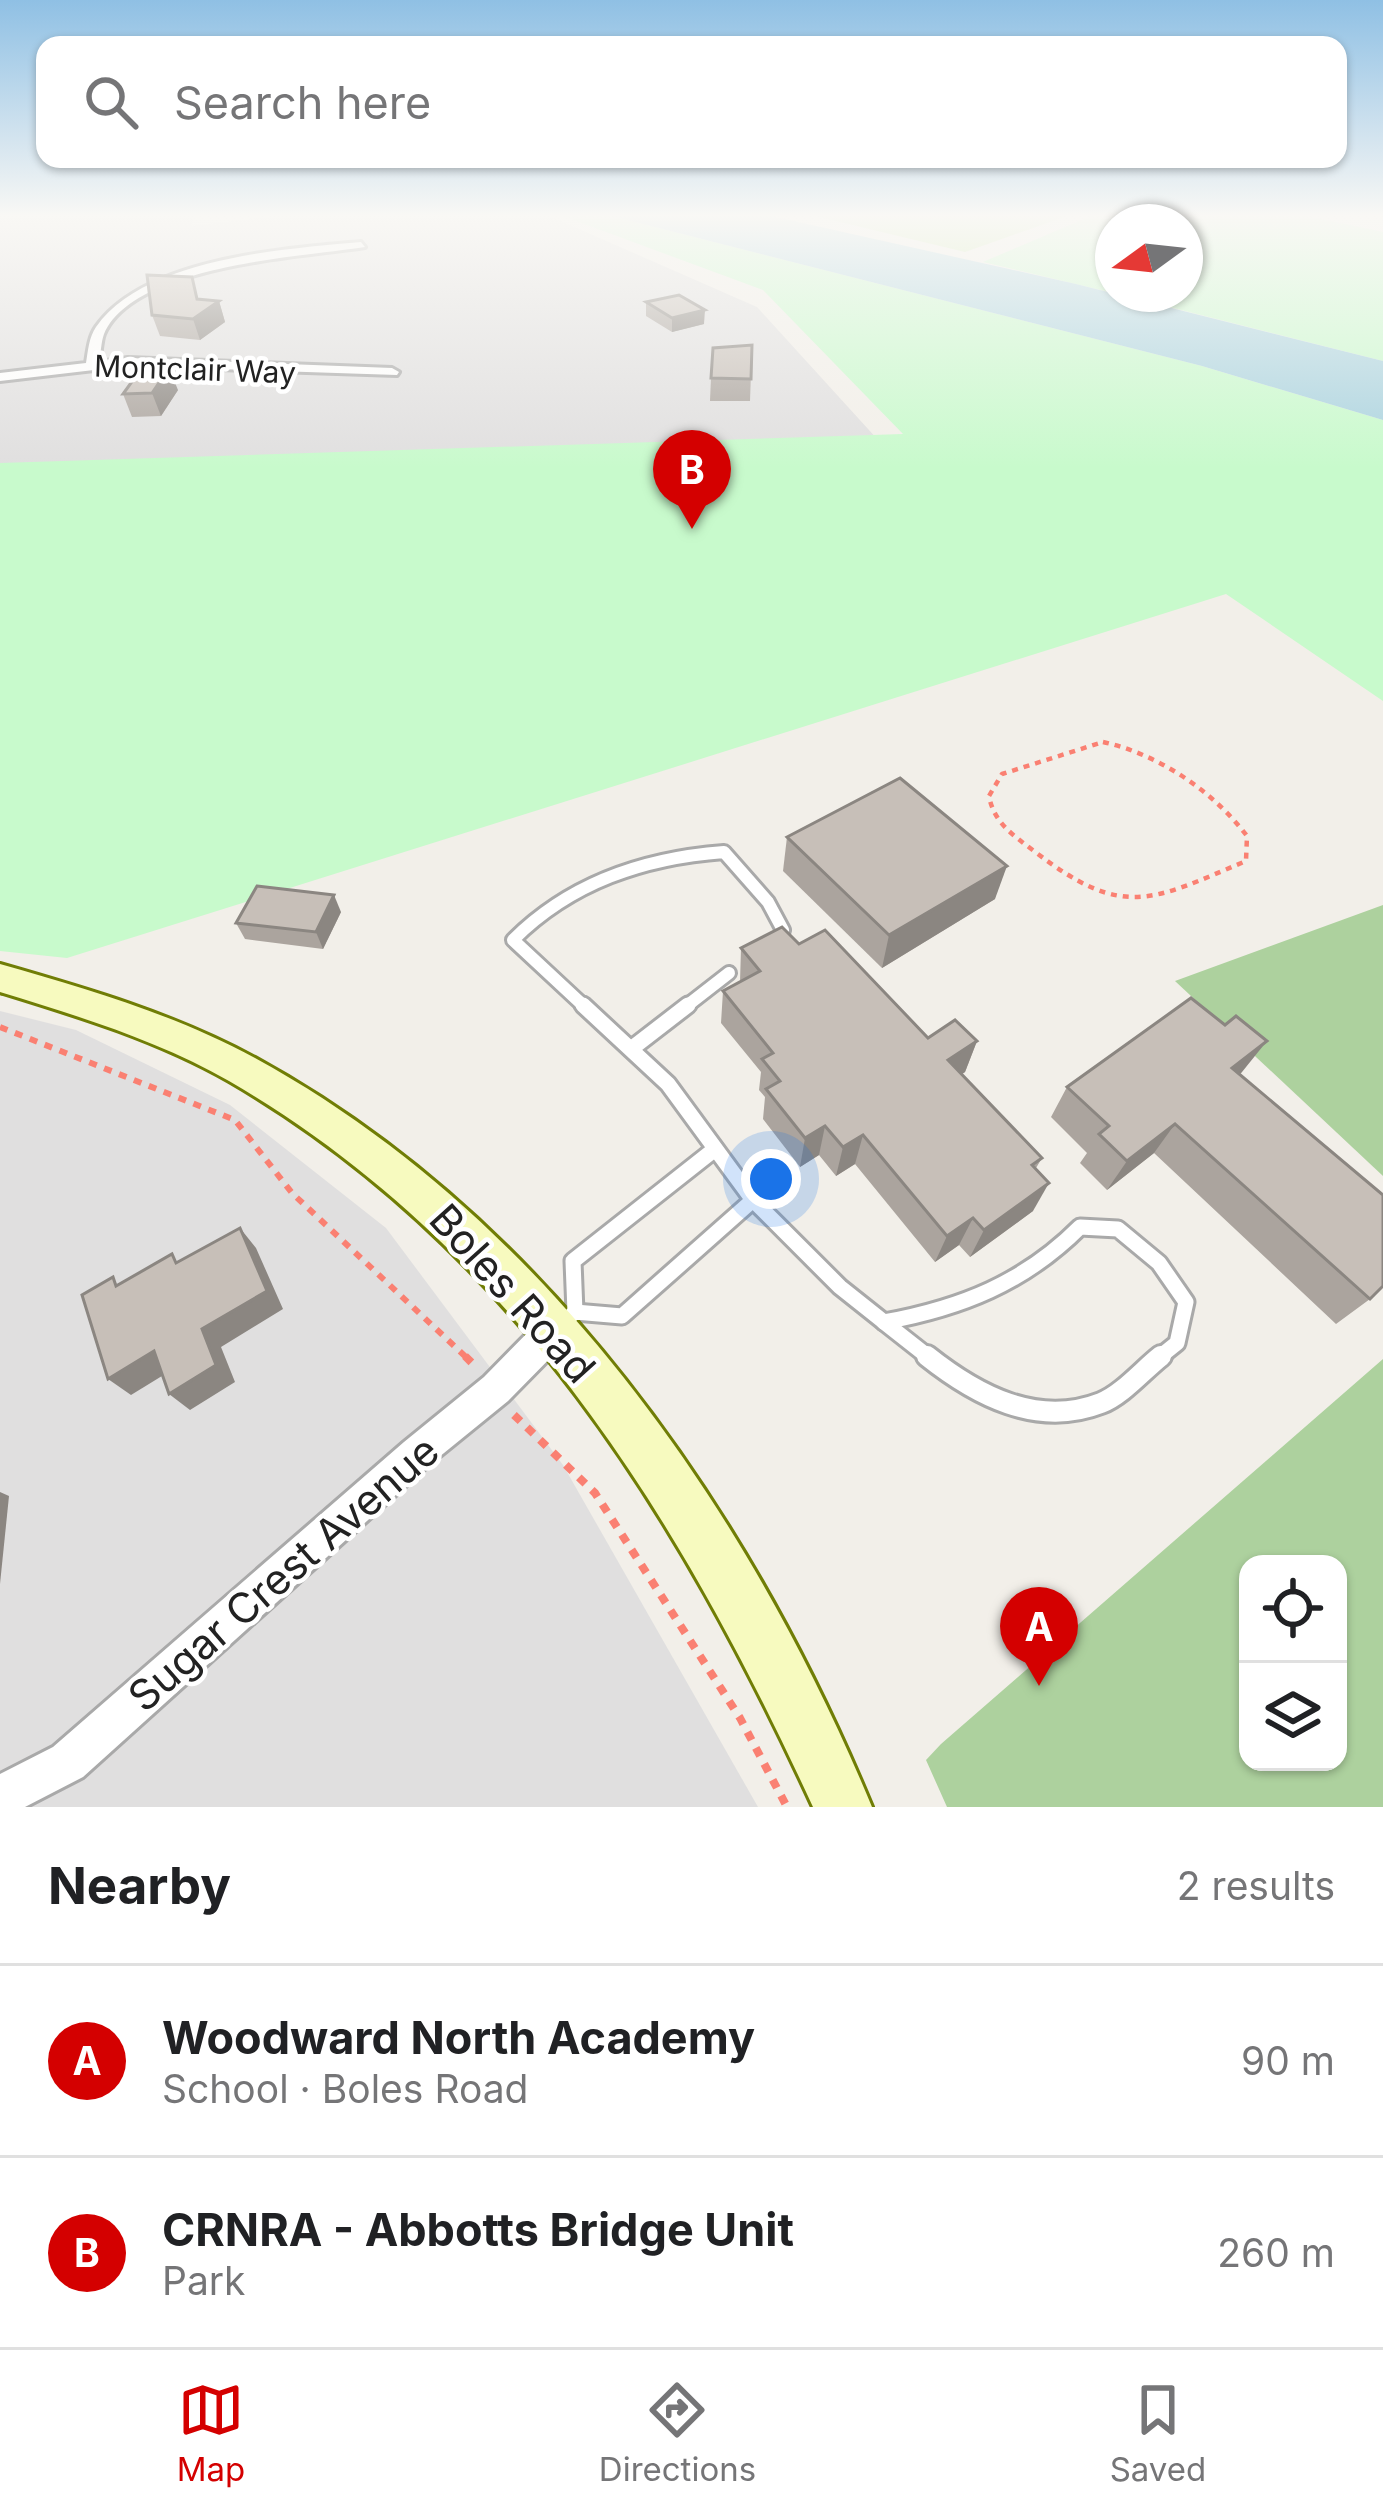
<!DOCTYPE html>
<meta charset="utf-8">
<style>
:root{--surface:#fff;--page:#f6f6f6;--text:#202124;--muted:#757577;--line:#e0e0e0;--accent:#d40000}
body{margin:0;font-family:Inter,sans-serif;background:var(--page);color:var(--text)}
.controls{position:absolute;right:36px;bottom:36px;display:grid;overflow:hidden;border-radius:24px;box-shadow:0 3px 9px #0004}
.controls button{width:108px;height:108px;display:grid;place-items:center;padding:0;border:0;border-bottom:3px solid var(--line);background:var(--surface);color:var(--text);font:60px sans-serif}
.compass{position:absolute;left:1095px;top:204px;width:108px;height:108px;border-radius:50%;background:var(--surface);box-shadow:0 3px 9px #0004;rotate:255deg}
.you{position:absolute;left:771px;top:1179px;width:42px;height:42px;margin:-30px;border:9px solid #fff;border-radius:50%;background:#1a73e8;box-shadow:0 0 0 18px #1a73e833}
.badge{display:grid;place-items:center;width:78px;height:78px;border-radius:50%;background:var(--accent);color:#fff;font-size:39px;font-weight:700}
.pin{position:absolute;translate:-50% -99px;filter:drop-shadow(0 3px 6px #0008)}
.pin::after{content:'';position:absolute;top:63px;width:42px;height:36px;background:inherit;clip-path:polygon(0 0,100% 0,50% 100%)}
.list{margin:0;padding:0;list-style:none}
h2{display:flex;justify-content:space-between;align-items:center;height:156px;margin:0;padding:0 48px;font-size:51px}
h2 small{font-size:39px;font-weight:400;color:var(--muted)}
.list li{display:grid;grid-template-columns:78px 1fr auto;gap:36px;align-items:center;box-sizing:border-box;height:192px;padding:0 48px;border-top:3px solid var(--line)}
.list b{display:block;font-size:45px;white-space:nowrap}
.list p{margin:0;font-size:39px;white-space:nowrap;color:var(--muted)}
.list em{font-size:39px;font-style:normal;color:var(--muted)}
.icon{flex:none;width:66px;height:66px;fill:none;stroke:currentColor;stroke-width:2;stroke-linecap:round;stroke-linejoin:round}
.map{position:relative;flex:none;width:1383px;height:1807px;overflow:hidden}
.search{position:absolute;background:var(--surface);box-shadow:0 3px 9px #0004;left:36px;right:36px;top:36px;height:132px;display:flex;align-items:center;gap:30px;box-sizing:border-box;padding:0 42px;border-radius:24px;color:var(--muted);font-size:45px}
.sheet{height:540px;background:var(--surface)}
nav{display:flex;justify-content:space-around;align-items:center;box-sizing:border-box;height:168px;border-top:3px solid var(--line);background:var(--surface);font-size:33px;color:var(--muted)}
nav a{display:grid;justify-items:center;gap:6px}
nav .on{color:var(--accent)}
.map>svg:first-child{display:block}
.residential{fill:#e0dfdf}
.grass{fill:#cdebb0}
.forest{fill:#add19e;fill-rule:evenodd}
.park{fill:#c8facc}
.water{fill:#aad3df}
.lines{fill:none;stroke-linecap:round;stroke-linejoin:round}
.lane-far2-casing{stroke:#a9a9a9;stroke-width:18}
.lane-far1-casing{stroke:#a9a9a9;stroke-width:21}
.lane-casing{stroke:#a9a9a9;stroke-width:26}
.street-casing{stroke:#a9a9a9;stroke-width:6}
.secondary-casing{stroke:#707d05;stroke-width:6}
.path-far2{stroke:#fa8072;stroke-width:4.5;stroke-dasharray:6 6;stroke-linecap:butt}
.path-far1{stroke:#fa8072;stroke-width:6;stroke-dasharray:8 8;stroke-linecap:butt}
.path{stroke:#fa8072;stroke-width:8;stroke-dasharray:9 9;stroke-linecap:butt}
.lane-far2{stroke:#fff;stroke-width:12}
.lane-far1{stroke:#fff;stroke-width:15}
.lane{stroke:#fff;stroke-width:20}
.street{fill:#fff;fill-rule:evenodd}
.secondary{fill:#f7fabf;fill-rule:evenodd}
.wall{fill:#aba49e}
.shaded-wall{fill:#8b8681}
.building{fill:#c7bfb8;stroke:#8b8681;stroke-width:3}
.labels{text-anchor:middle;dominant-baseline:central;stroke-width:9;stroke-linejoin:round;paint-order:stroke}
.far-street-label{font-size:30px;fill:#222;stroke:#fff}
.near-street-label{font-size:42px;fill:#222;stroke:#fff}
</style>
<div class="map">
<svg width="1383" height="1807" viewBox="0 0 1383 1807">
<rect width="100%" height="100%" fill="#f2efe9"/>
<g class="residential">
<polygon points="0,215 192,215 192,226 284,215 547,215 757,307 889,452 0,475"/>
<polygon points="0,1011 76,1030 230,1105 386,1228 563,1465 758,1807 0,1807"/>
</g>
<polygon class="grass" points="811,215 1070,215 965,252"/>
<g class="forest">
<polygon points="1383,905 1383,1176 1175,981"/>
<path d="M1383,1359V1807H947L926,1760L941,1744ZM1248,1564H1338V1762H1248Z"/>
</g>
<g class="park">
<polygon points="560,215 608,215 1202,366 1383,420 1383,701 1226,594 67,958 0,951 0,463 903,434 763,290"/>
<polygon points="1093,215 1302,215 1383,232 1383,361 1118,294 1185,294 1185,222 1113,222 1113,293 983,262"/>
</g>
<polygon class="water" points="608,215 767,215 1076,284 1383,361 1383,420 1202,366"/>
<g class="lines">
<defs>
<g id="lane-far2">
<path d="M586,1008L513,940C571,882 644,858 724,852L768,902L783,930L780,939"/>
<polyline points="684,1008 729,973"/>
</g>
<g id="lane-far1">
<polyline points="583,1005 668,1084 753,1200 840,1287 884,1322"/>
<polyline points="631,1049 688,1005"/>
<polyline points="575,1312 573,1261 715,1149"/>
<polyline points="884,1322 931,1359"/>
<path d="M884,1322C961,1308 1024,1283 1080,1227L1118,1229L1159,1263L1186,1302L1177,1343L1157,1359"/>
<polyline points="558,1327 575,1312 622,1316 753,1200"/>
</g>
<path id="lane" d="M927,1356C976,1395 1037,1428 1101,1403C1122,1395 1143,1370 1161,1356"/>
<g id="street">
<path d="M361,242L365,247C301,257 134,265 104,334C101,342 101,353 99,362L128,358L392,368L399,372L397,375L128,366L0,381V373L86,363C88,351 89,337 96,327C144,258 284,249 361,242Z"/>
<polygon points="553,1315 565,1319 569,1331 565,1343 508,1401 428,1466 83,1777 25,1807 0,1807 0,1774 53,1747 404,1442 484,1377 541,1319"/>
</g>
<path id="secondary" d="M0,964C87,989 174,1014 255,1058C544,1216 748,1508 872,1807H813C679,1516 513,1246 229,1081C157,1040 78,1016 0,992Z"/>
</defs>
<use href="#lane-far2" class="lane-far2-casing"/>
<use href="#lane-far1" class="lane-far1-casing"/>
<use href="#lane" class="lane-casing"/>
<use href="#street" class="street-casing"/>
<use href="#secondary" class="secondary-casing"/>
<path class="path-far2" d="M1103,742C1158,754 1213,791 1247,836L1246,861C1151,901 1123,920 1034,851C1013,835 994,823 989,796L1002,774Z"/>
<polyline class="path-far1" points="0,1027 235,1120 292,1193 468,1359"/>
<g class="path">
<polyline points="465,1356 477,1368"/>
<polyline points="514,1415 595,1493 740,1718 787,1807"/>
</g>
<use href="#lane-far2" class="lane-far2"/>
<use href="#lane-far1" class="lane-far1"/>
<use href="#lane" class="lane"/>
<use href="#street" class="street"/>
<use href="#secondary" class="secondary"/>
</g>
<g class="wall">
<polygon points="199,300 219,301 225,322 200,340 160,336 152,315"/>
<polygon points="646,302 704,324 672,332 646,316"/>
<polygon points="752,345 750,401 710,401 711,378"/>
<polygon points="178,390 161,416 132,417 123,394"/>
<polygon points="787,837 995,899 882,968 783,871"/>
<polygon points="341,912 323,949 245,939 236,923"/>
<polygon points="799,944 928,1038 977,1041 965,1072 962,1074 1042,1158 1036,1168 1033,1211 970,1257 959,1245 935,1262 855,1164 836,1176 819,1155 800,1167 763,1119 765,1097 759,1090 761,1072 721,1023 723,991 740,982 741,948"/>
<polygon points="1242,1072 1239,1075 1370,1299 1336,1324 1154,1153 1107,1190 1080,1163 1087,1153 1051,1117 1067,1087"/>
</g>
<g class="shaded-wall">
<polygon points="192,277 202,313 219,301 225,322 200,340 193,319"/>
<polygon points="705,310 704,324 672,332 672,318"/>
<polygon points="169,368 178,390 161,416 152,393"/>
<polygon points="1007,866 995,899 882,968 889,935"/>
<polygon points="334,895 341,912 323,949 316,932"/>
<polygon points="977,1041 965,1072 938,1090 948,1060"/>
<polygon points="1267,1041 1242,1072 1208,1099 1232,1068"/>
<polygon points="1175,1124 1154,1153 1107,1190 1127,1161"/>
<polygon points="825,1126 819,1155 800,1167 805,1138"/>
<polygon points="863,1135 855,1164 836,1176 843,1147"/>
<polygon points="1049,1183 1033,1211 970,1257 984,1230"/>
<polygon points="973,1218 959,1245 935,1262 947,1236"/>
<polygon points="240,1228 256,1248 283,1309 221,1347 235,1382 190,1410 169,1394 202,1329"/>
<polygon points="154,1351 175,1368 131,1395 108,1379"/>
<polygon points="0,1492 9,1496 0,1584"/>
</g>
<g class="building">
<polygon points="147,275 192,277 197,299 219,301 193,319 152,315"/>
<polygon points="679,295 705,310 672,318 646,302"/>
<polygon points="752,345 751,379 711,378 713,348"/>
<polygon points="169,368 152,393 123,394 141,369"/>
<polygon points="900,778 1007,866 889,935 787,837"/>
<polygon points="257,886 334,895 316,932 236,923"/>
<polygon points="782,927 799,944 825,930 928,1038 955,1020 977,1041 948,1060 1042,1158 1032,1165 1049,1183 984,1230 973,1218 947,1236 863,1135 843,1147 825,1126 805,1138 766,1089 780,1081 762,1059 773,1053 723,991 760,971 741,948"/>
<polygon points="1191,998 1225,1025 1236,1016 1267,1041 1232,1068 1383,1195 1383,1286 1370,1299 1175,1124 1127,1161 1099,1134 1109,1126 1067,1087"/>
<polygon points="240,1228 267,1291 202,1329 216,1365 169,1394 154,1351 108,1379 82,1295 113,1277 116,1286 172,1254 176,1263"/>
</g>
<linearGradient id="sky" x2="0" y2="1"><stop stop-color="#8fc0e4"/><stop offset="0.46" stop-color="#f9f8f5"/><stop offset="1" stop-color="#f9f8f5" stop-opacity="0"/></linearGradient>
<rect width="1383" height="468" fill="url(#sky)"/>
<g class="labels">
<g class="far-street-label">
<text transform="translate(195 369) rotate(2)">Montclair Way</text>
</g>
<g class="near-street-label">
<text transform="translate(513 1293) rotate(48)">Boles Road</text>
<text transform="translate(283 1573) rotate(-41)">Sugar Crest Avenue</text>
</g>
</g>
</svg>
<div class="controls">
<button><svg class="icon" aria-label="locate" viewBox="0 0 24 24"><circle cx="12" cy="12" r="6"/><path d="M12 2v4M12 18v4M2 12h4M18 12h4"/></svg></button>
<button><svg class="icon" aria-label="layers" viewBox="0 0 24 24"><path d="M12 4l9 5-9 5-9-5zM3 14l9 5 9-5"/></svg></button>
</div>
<svg class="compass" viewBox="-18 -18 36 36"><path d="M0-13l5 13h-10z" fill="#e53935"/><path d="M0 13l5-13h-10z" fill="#757577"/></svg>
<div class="you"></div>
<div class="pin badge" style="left:1039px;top:1686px">A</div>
<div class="pin badge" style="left:692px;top:529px">B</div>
<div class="search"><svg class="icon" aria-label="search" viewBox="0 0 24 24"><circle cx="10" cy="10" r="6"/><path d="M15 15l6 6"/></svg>Search here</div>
</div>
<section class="sheet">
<h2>Nearby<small>2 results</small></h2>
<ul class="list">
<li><span class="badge">A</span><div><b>Woodward North Academy</b><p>School · Boles Road</p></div><em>90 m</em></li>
<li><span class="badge">B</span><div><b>CRNRA - Abbotts Bridge Unit</b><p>Park</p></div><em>260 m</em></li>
</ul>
</section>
<nav>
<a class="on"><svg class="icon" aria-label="map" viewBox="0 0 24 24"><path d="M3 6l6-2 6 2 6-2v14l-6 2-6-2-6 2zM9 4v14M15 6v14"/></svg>Map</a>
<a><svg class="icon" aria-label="directions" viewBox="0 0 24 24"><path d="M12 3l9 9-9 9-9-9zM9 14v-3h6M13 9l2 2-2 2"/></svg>Directions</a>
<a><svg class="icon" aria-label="saved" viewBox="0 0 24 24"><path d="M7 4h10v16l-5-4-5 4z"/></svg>Saved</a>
</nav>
